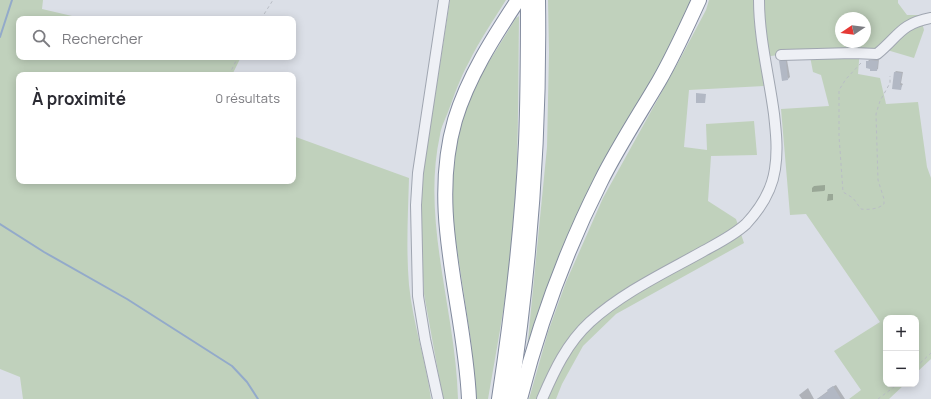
<!DOCTYPE html>
<html lang="fr">
<meta charset="utf-8">
<style>
:root{--surface:#fff;--page:#f2f2f3;--text:#2b2b33;--muted:#7c7c81;--line:#e1e1e2}
body{margin:0;font-family:Manrope,sans-serif;background:var(--page);color:var(--text)}
.controls{position:absolute;right:12px;bottom:12px;display:grid;overflow:hidden;border-radius:8px;box-shadow:0 2px 10px #0003}
.controls button{width:36px;height:36px;display:grid;place-items:center;padding:0;border:0;border-bottom:1px solid var(--line);background:var(--surface);color:var(--text);font:20px sans-serif}
.compass{position:absolute;left:835px;top:12px;width:36px;height:36px;border-radius:50%;background:var(--surface);box-shadow:0 2px 10px #0003;rotate:257deg}
.list{margin:0;padding:0;list-style:none}
h2{display:flex;justify-content:space-between;align-items:center;height:52px;margin:0;padding:0 16px;font-size:17px}
h2 small{font-size:13px;font-weight:400;color:var(--muted)}
.icon{flex:none;width:22px;height:22px;fill:none;stroke:currentColor;stroke-width:2;stroke-linecap:round;stroke-linejoin:round}
.map{position:relative;flex:none;width:931px;height:399px;overflow:hidden}
.search{position:absolute;background:var(--surface);box-shadow:0 2px 10px #0003;left:16px;top:16px;width:280px;height:44px;display:flex;align-items:center;gap:10px;box-sizing:border-box;padding:0 14px;border-radius:8px;color:var(--muted);font-size:15px}
.panel{position:absolute;background:var(--surface);box-shadow:0 2px 10px #0003;left:16px;top:72px;width:280px;height:112px;border-radius:8px}
.map>svg:first-child{display:block}
.green{fill:#c0d1bc;fill-rule:evenodd}
.shadow{fill:#0003}
.lines{fill:none;stroke-linecap:round;stroke-linejoin:round}
.stream{stroke:#93aaca;stroke-width:2}
.building{fill:#b2b8c4}
.minor-casing{stroke:#a0a6b1;stroke-width:12}
.highway-casing{stroke:#828b9e;stroke-width:16}
.path{stroke:#b9bdc5;stroke-width:1;stroke-dasharray:3 3;stroke-linecap:butt}
.minor{stroke:#eef0f5;stroke-width:10}
.highway{stroke:#fff;stroke-width:14}
</style>
<div class="map">
<svg width="931" height="399" viewBox="0 0 931 399">
<rect width="100%" height="100%" fill="#dbdfe7"/>
<g class="green">
<path d="M0,0H43L42,9L85,19H19V57H241L232,75H19V181H293V136L409,178C408,214 406,250 409,285C413,324 426,361 431,399H23L20,377L0,369Z"/>
<path d="M450,0H506C493,21 479,41 469,62C460,78 454,96 448,112C445,120 441,127 440,135C421,221 456,312 458,399H443L424,294L421,241V206L424,167Z"/>
<polygon points="548,0 692,0 669,51 612,149 585,198 563,247 527,350 547,147 549,52"/>
<path d="M709,0H898V3L907,15H920L924,30L914,58L887,50L860,48L858,74L880,78L886,104L918,102L927,167L931,178V359L916,373V318H886V384H905L889,399H849L861,390L834,351L880,322L806,214L790,215L781,109L829,106L821,75L813,72L809,51L771,56L760,60L764,86L689,90L684,147L707,150L706,124L754,121L757,155L711,156L708,201L736,219L744,243L616,314L583,346L562,384L556,399H529L548,332L566,282L603,198L680,59L706,10ZM841,18H865V42H841Z"/>
<path d="M519,16C518,92 519,168 512,243C507,295 497,347 488,399H475L471,341L453,223L452,179L456,146L466,107L480,76L516,18Z"/>
</g>
<g class="shadow">
<polygon points="879,59 878,69 876,70 871,68 867,62 869,60"/>
<polygon points="782,60 787,60 790,77 788,79 780,62"/>
<polygon points="896,71 903,72 901,83 903,84 900,89 895,72"/>
<polygon points="825,185 825,190 824,191 812,192 812,188 814,186"/>
<polygon points="828,194 833,194 833,200 827,201"/>
<polygon points="836,385 845,399 817,399 828,391 830,388"/>
<polygon points="808,388 814,399 802,399 799,395"/>
</g>
<g class="lines">
<g class="stream">
<polyline points="0,37 12,0"/>
<polyline points="0,224 44,252 127,299 232,366 247,382 258,399"/>
</g>
</g>
<g class="building">
<polygon points="870,60 878,61 877,71 870,71 870,69 866,68 866,61 870,61"/>
<polygon points="779,61 786,61 788,80 782,81"/>
<polygon points="894,72 902,73 900,85 902,85 901,90 892,89"/>
<polygon points="696,93 706,94 705,103 696,103"/>
<polygon points="833,386 841,399 817,399 828,392 827,390"/>
</g>
<g class="lines">
<defs>
<g id="minor">
<path d="M781,55L853,53L877,54C899,36 900,24 931,18"/>
<polyline points="438,399 425,339 418,296 416,205 418,173 444,0"/>
<path d="M542,399C554,371 567,343 590,322C622,293 662,274 700,253C716,244 733,236 746,224C761,208 772,190 775,169C778,150 776,132 774,114C769,76 759,38 759,0"/>
</g>
<g id="highway">
<path d="M469,399C465,306 428,213 455,120C468,77 493,38 518,0"/>
<path d="M499,399C512,314 522,228 526,143C528,95 528,48 528,0"/>
<path d="M510,399C530,267 540,134 538,0"/>
<path d="M520,399C539,324 566,250 601,181C618,147 639,115 659,81C674,55 686,28 699,0"/>
</g>
</defs>
<use href="#minor" class="minor-casing"/>
<use href="#highway" class="highway-casing"/>
<g class="path">
<polyline points="261,19 273,0"/>
<path d="M861,63L846,79L839,90V136L843,192L853,198L861,209C868,210 879,209 884,204V199L878,180L876,114L880,101L890,83V76"/>
<polyline points="229,75 238,57"/>
<polyline points="916,367 931,353"/>
<polyline points="878,399 898,384"/>
</g>
<use href="#minor" class="minor"/>
<use href="#highway" class="highway"/>
</g>
</svg>
<div class="controls">
<button>+</button>
<button>−</button>
</div>
<svg class="compass" viewBox="-18 -18 36 36"><path d="M0-13l5 13h-10z" fill="#e53935"/><path d="M0 13l5-13h-10z" fill="#7c7c81"/></svg>
<div class="search"><svg class="icon" aria-label="search" viewBox="0 0 24 24"><circle cx="10" cy="10" r="6"/><path d="M15 15l6 6"/></svg>Rechercher</div>
<section class="panel">
<h2>À proximité<small>0 résultats</small></h2>
<ul class="list">
</ul>
</section>
</div>
